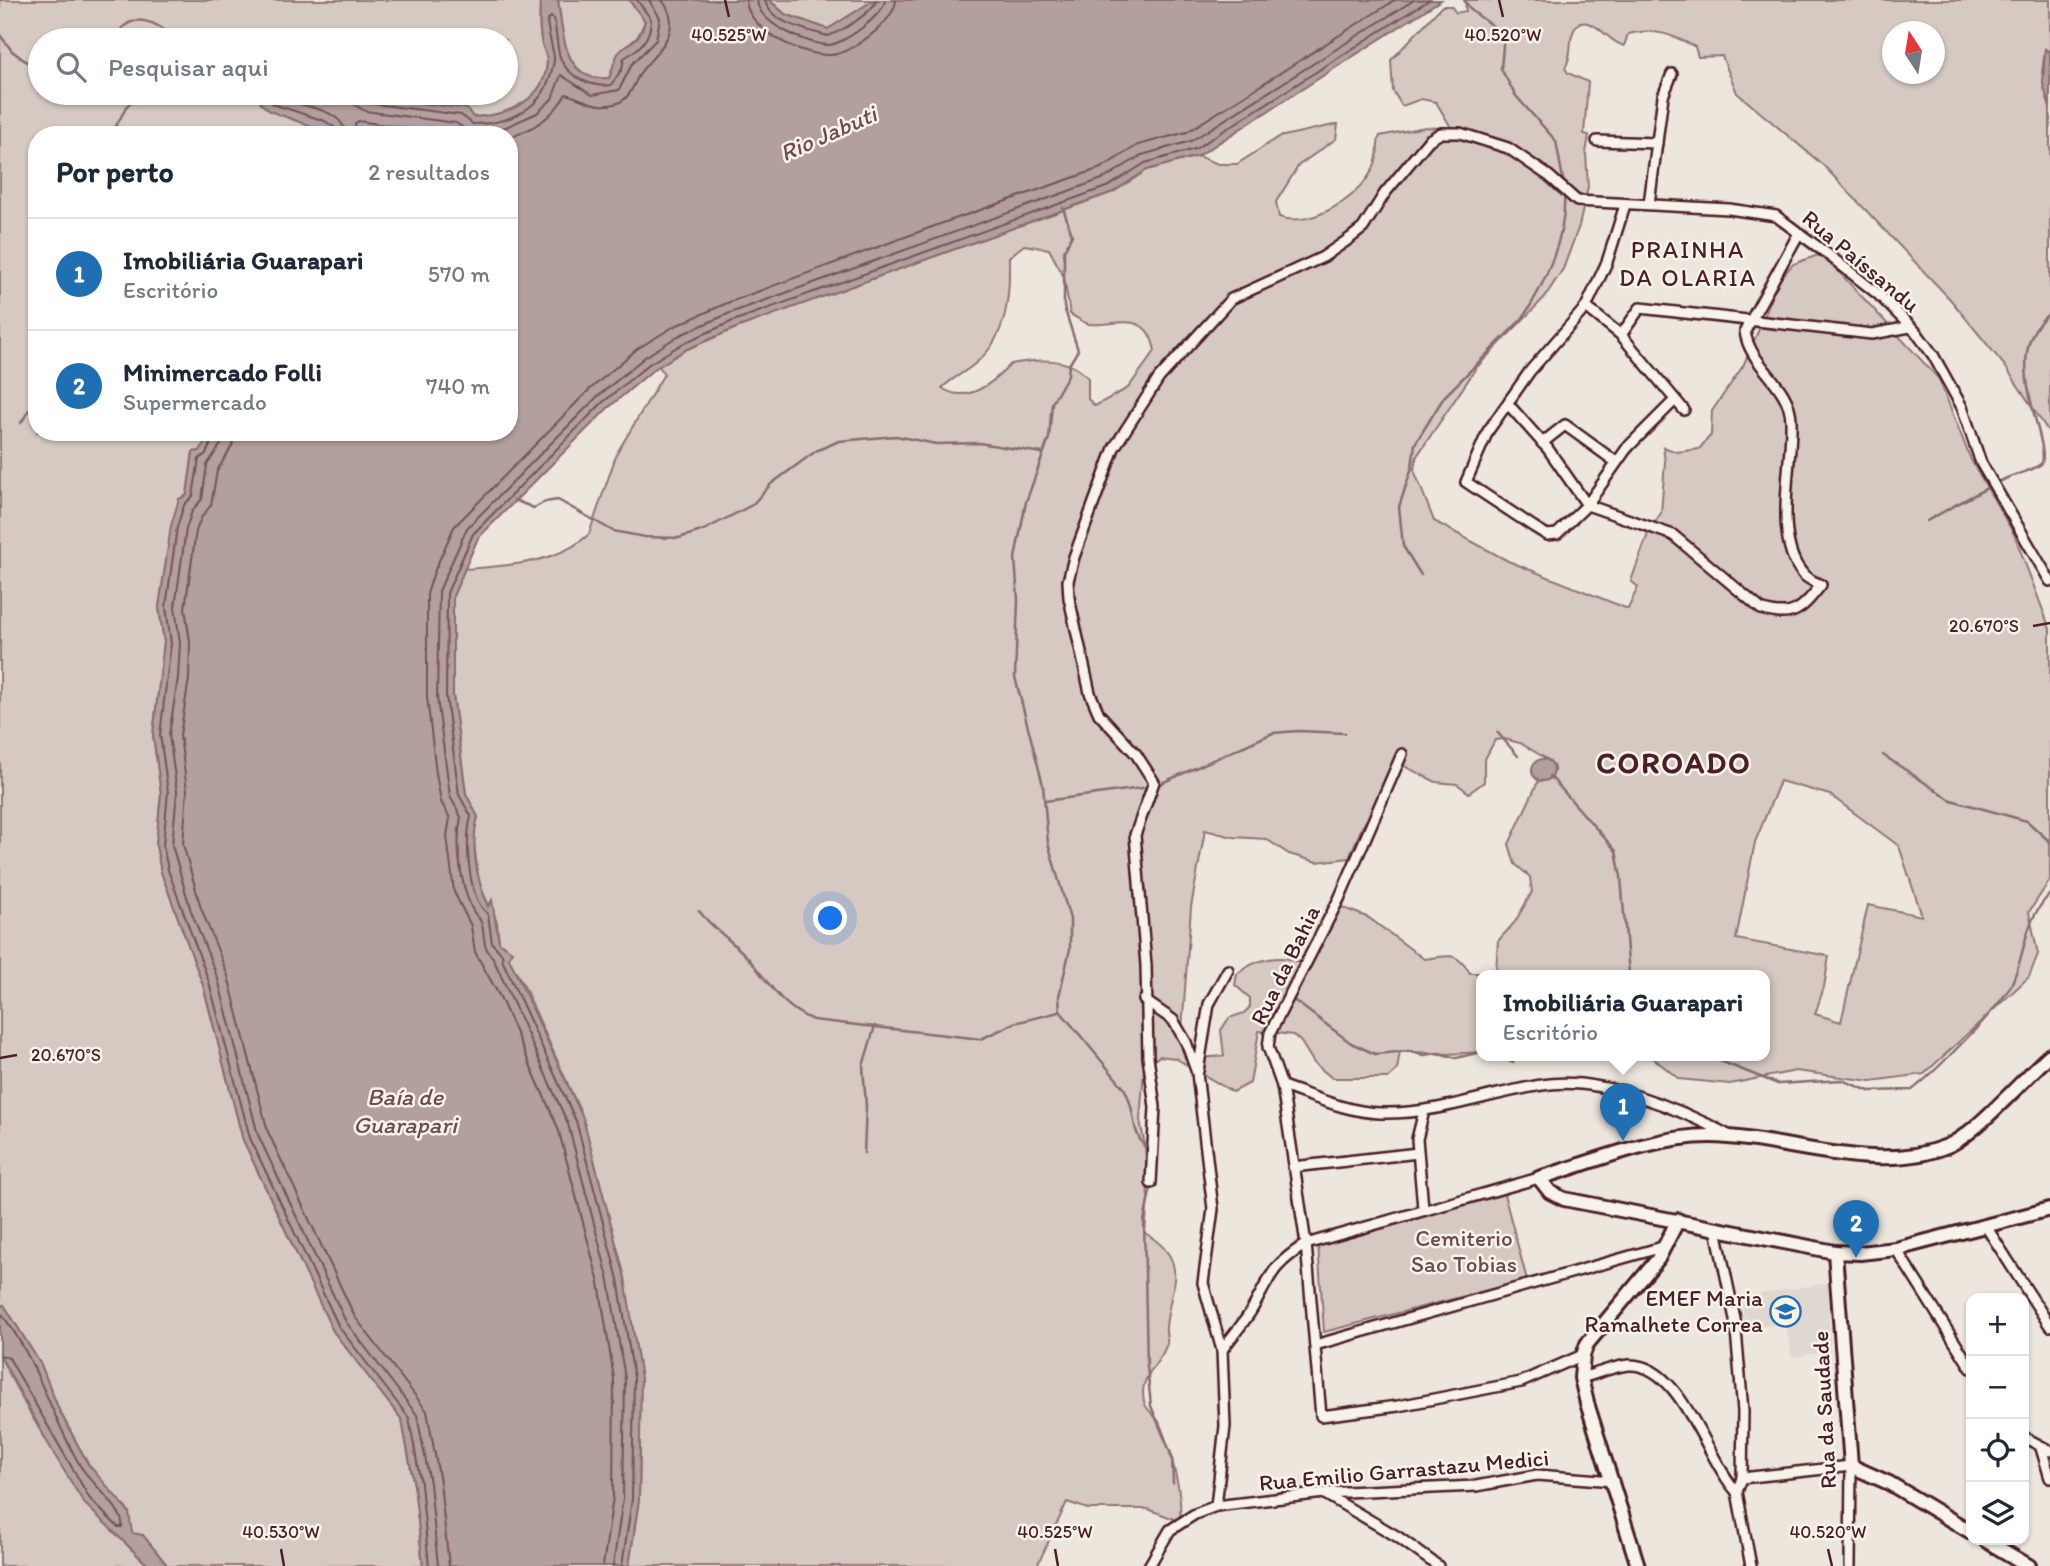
<!DOCTYPE html>
<html lang="pt">
<meta charset="utf-8">
<style>
:root{--surface:#fff;--page:#f6f6f7;--text:#1f2937;--muted:#747a83;--line:#e0e1e3;--accent:#1f6fb2}
body{margin:0;font-family:Itim,sans-serif;background:var(--page);color:var(--text)}
.controls{position:absolute;right:21px;bottom:21px;display:grid;overflow:hidden;border-radius:14px;box-shadow:0 2px 5px #0004}
.controls button{width:63px;height:63px;display:grid;place-items:center;padding:0;border:0;border-bottom:2px solid var(--line);background:var(--surface);color:var(--text);font:35px sans-serif}
.compass{position:absolute;left:1882px;top:21px;width:63px;height:63px;border-radius:50%;background:var(--surface);box-shadow:0 2px 5px #0004;rotate:348deg}
.you{position:absolute;left:831px;top:919px;width:24px;height:24px;margin:-18px;border:5px solid #fff;border-radius:50%;background:#1a73e8;box-shadow:0 0 0 10px #1a73e833}
.badge{display:grid;place-items:center;width:46px;height:46px;border-radius:50%;background:var(--accent);color:#fff;font-size:23px;font-weight:700}
.pin{position:absolute;translate:-50% -58px;filter:drop-shadow(0 2px 4px #0008)}
.pin::after{content:'';position:absolute;top:37px;width:24px;height:21px;background:inherit;clip-path:polygon(0 0,100% 0,50% 100%)}
.popup{position:absolute;left:1476px;top:970px;width:294px;height:91px;box-sizing:border-box;display:grid;place-content:center;border-radius:14px;background:var(--surface);filter:drop-shadow(0 2px 5px #0005);font-size:23px;white-space:nowrap;color:var(--muted)}
.popup b{font-size:26px;color:var(--text)}
.popup::after{content:'';position:absolute;left:50%;top:100%;margin-left:-14px;border:14px solid transparent;border-top-color:var(--surface)}
.list{margin:0;padding:0;list-style:none}
h2{display:flex;justify-content:space-between;align-items:center;height:91px;margin:0;padding:0 28px;font-size:30px}
h2 small{font-size:23px;font-weight:400;color:var(--muted)}
.list li{display:grid;grid-template-columns:46px 1fr auto;gap:21px;align-items:center;box-sizing:border-box;height:112px;padding:0 28px;border-top:2px solid var(--line)}
.list b{display:block;font-size:26px;white-space:nowrap}
.list p{margin:0;font-size:23px;white-space:nowrap;color:var(--muted)}
.list em{font-size:23px;font-style:normal;color:var(--muted)}
.icon{flex:none;width:38px;height:38px;fill:none;stroke:currentColor;stroke-width:2;stroke-linecap:round;stroke-linejoin:round}
.map{position:relative;flex:none;width:2050px;height:1566px;overflow:hidden}
.search{position:absolute;background:var(--surface);box-shadow:0 2px 5px #0004;left:28px;top:28px;width:490px;height:77px;display:flex;align-items:center;gap:18px;box-sizing:border-box;padding:0 24px;border-radius:38px;color:var(--muted);font-size:26px}
.panel{position:absolute;background:var(--surface);box-shadow:0 2px 5px #0004;left:28px;top:126px;width:490px;height:315px;border-radius:28px}
.map>svg:first-child{display:block}
.built{fill:#e0d7d0}
.green{fill:#d5c9c2;stroke:#907476;stroke-width:2;fill-rule:evenodd}
.water{fill:#b39f9d;stroke:#896c6f;stroke-width:2}
.lines{fill:none;stroke-linecap:round;stroke-linejoin:round}
.shore{stroke:#745259;stroke-width:2}
.stream{stroke:#896c6f;stroke-width:2.5}
.street-casing{stroke:#4a1f2b;stroke-width:14}
.secondary-casing{stroke:#4a1f2b;stroke-width:18}
.street{stroke:#f7f3e8;stroke-width:9}
.secondary{stroke:#f7f3e8;stroke-width:12}
.ticks{fill:none;stroke:#4a1f2b;stroke-width:2.5}
.labels{text-anchor:middle;dominant-baseline:central;stroke-width:5;stroke-linejoin:round;paint-order:stroke}
.street-label{font-size:23px;fill:#4a1f2b;stroke:#f7f3e8}
.park-label{font-size:23px;fill:#6d4a51;stroke:#f7f3e8}
.poi-label{font-size:23px;fill:#4a1f2b;stroke:#f7f3e8;text-anchor:end}
.water-label{font-size:24px;font-style:italic;fill:#6f4c53;stroke:#f7f3e8}
.neighbourhood-label{font-size:24px;letter-spacing:2px;fill:#4a1f2b;stroke:#f7f3e8}
.district-label{font-size:30px;font-weight:bold;letter-spacing:2px;fill:#4a1f2b;stroke:#f7f3e8}
.ticks-label{font-size:18px;text-anchor:middle;fill:#4a1f2b;stroke:#f7f3e8;stroke-width:5;stroke-linejoin:round;paint-order:stroke}
</style>
<div class="map">
<svg width="2050" height="1566" viewBox="0 0 2050 1566">
<rect width="100%" height="100%" fill="#ece6dd"/>
<filter id="ink" filterUnits="userSpaceOnUse"><feTurbulence type="fractalNoise" baseFrequency=".0143" numOctaves="2"/><feDisplacementMap in="SourceGraphic" scale="14" xChannelSelector="R" yChannelSelector="G"/><feConvolveMatrix kernelMatrix="1 2 1 2 8 2 1 2 1" color-interpolation-filters="sRGB"/></filter>
<g filter="url(#ink)">
<polygon class="built" points="1828,1283 1830,1351 1792,1357 1786,1325 1744,1327 1741,1297"/>
<g class="green">
<path d="M0,0H541C539,12 539,27 541,39C542,46 547,53 547,60C547,100 507,116 473,117L466,108L388,100L360,93H506V40H275V36L244,40H40V93H264L259,96L270,111L335,135H37V432H210L200,451L193,452L187,495L165,568L159,607L164,642L153,735L161,793L156,845L161,872L203,985L243,1140L333,1331L402,1420L414,1485L423,1566H168L132,1533L106,1488L88,1464L59,1410L41,1365L4,1305L0,1306Z"/>
<path d="M558,0H629L645,21L637,39L622,49L609,78C563,83 563,32 558,0Z"/>
<polygon points="769,0 874,0 828,29 785,14"/>
<path d="M1465,0H2050V52L2045,49L2042,73L2050,108V434L2005,366L1950,299L1823,165L1737,93L1722,56L1698,57L1695,47C1674,35 1652,27 1628,34L1624,46C1607,41 1600,22 1580,22C1565,36 1575,52 1565,68L1568,73L1588,82L1584,134L1589,135L1586,153L1588,187L1579,226L1563,269L1544,298L1477,367L1417,456L1414,470L1434,521L1508,561L1628,609L1638,587L1631,581L1649,531L1661,513L1665,462L1663,447L1677,452L1699,449L1711,435L1712,411L1743,366L1764,318L1776,283L1793,264L1818,255L1826,258L1939,379L1971,460L2014,534L2050,629V880L2029,912L2038,954L2029,977L1924,1074L1871,1081L1796,1071L1730,1084L1679,1079L1652,1057L1623,1059L1586,1055H1765V975H1481V1052L1447,1054L1400,1051L1397,1070L1388,1078H1332L1314,1063L1301,1042L1293,1035L1259,1031L1250,1083L1233,1092L1175,1058L1159,1056L1144,1070L1140,1120L1145,1146L1148,1198L1145,1233C1191,1261 1170,1285 1166,1327C1165,1332 1168,1338 1167,1343C1161,1366 1138,1374 1144,1401C1145,1410 1155,1414 1159,1422C1169,1445 1185,1499 1179,1521L1148,1509H1088L1067,1502L1037,1566H629L639,1499L640,1448L625,1278L583,1118L524,986L499,942L497,922L479,884L473,834L478,817L466,794L453,695V596L464,569C505,566 558,564 589,534L617,453L664,374L659,366L685,350L736,328L1113,192L1147,170L1198,156L1218,164H1237L1279,137L1338,124L1336,139L1299,165L1276,202L1279,217C1313,230 1371,191 1377,157C1379,149 1376,144 1380,136L1425,127L1452,129L1436,102L1421,99L1402,106L1393,91L1391,60L1442,6H1451L1456,13L1466,11ZM1892,32H1934V74H1892ZM1024,245L1049,249L1064,277L1070,314C1076,317 1083,323 1089,324C1117,327 1147,308 1155,351L1128,388L1095,406L1088,399V378C1069,356 1037,359 1011,364C993,383 967,405 942,388C952,378 966,372 977,362C1008,336 1010,294 1009,257ZM1504,739L1520,743L1550,761L1544,769L1509,844L1515,864L1530,877L1532,892L1515,922L1498,941L1496,970L1486,973H1470C1455,950 1451,956 1424,959L1369,918L1344,908L1341,897L1304,966C1285,951 1255,959 1237,974L1235,985L1250,998V1007L1244,1013L1229,1018L1221,1030L1224,1056L1199,1058L1192,1067L1177,1033L1182,1030L1191,907L1205,830L1233,837L1266,839L1289,854L1317,862L1349,858L1362,827L1382,797L1379,793L1396,762L1436,782L1457,784L1469,793L1484,782V761L1495,740ZM1780,781L1830,795L1899,846L1922,916L1868,905L1841,1022L1815,1014L1824,987L1829,956L1736,939L1755,842Z"/>
<polygon points="1504,1194 1527,1280 1324,1332 1318,1244"/>
<path d="M0,1356C37,1432 85,1509 149,1566H0Z"/>
</g>
<g class="water">
<path d="M541,0H558C563,32 563,84 609,78C613,70 614,57 620,51C632,41 641,39 645,21L629,0H769L785,14L828,29L874,0H1441L1198,156L1147,170L1113,192L736,328L685,350L653,370L607,409L478,538L453,596V695L466,794L478,817C470,846 477,879 488,907L492,900L499,942L512,951L509,958L583,1118L625,1278L641,1378L639,1499L629,1566H423L414,1485L402,1420L333,1331L243,1140L203,985L161,872L156,845L161,793L153,735L164,642L159,607L171,526L179,499L187,495L193,452L200,451L210,432H509V135H335L270,111L261,104L259,96L264,93H360L388,100L466,108L473,117C507,116 547,100 547,60C547,55 543,49 542,44C539,32 539,13 541,0Z"/>
<polygon points="2045,49 2050,52 2050,108 2043,84"/>
<circle cx="1543" cy="770" r="11"/>
<polygon points="4,1305 41,1365 59,1410 88,1464 129,1512 132,1533 143,1535 168,1566 149,1566 84,1503 54,1454 0,1356 0,1306"/>
</g>
<g class="lines">
<g class="shore">
<path d="M746,0C747,30 802,56 830,55C851,54 895,22 896,0"/>
<path d="M757,0C758,24 806,43 827,45C842,46 884,15 885,0"/>
<path d="M765,0C769,23 810,31 828,36C840,32 874,12 876,0"/>
<polyline points="266,93 273,104 325,121 335,128 337,135"/>
<path d="M275,93C292,109 343,104 346,135"/>
<polyline points="352,93 355,105 365,111 456,123 471,133 495,132 537,113 552,99 561,75 592,95 619,90 632,64 656,40 660,18 649,0"/>
<path d="M360,93L367,103L461,115L473,124C506,124 540,111 550,77C551,72 555,61 554,57C552,44 548,34 547,20L551,17L554,19C556,31 557,48 560,57C567,77 592,88 611,85L622,69L624,58C640,49 651,38 651,19L637,0"/>
<polyline points="356,135 355,124 358,121 454,135"/>
<path d="M509,138C535,128 552,118 566,94C584,99 597,110 618,103C633,97 634,80 643,69C661,48 684,28 662,0"/>
<polyline points="216,432 206,454 199,459 193,496 184,505 177,527 166,607 171,643 160,735 168,792 163,845 168,870 209,982 250,1138 339,1327 409,1418 421,1484 429,1566"/>
<polyline points="224,432 221,444 207,465 202,499 192,511 186,529 175,607 180,643 178,678 169,735 177,792 172,845 191,911 218,979 258,1135 346,1322 417,1415 430,1483 438,1566"/>
<polyline points="235,432 232,446 217,471 211,505 201,518 196,531 185,608 190,642 189,679 180,735 187,791 183,844 201,908 228,976 268,1132 355,1317 427,1411 440,1482 449,1566"/>
<path d="M0,1312C37,1358 51,1417 81,1467C91,1483 126,1511 122,1527H118L90,1499L9,1358L0,1355"/>
<polyline points="603,1566 613,1497 614,1379 599,1283 558,1128 500,997 475,952 471,926 454,892 447,836 450,818 441,802 436,773 427,697 427,594 434,572 454,527 589,390 637,349 673,327 727,303 940,224 1101,168 1138,145 1187,132 1395,0"/>
<path d="M613,1566L623,1498L625,1379L609,1281L568,1124L493,958C481,946 486,937 481,922C479,917 474,914 472,909C460,882 455,845 461,817L450,796L437,698L439,591L467,528L597,397L645,357L678,336L730,313L1105,178L1142,155L1191,141L1414,0"/>
<path d="M622,1566L632,1499L634,1378L618,1279L576,1121L503,962L502,954L492,943L488,914C467,898 465,840 471,816L459,795L446,696L447,593L473,534L602,403L649,364L682,344L733,321L1109,186L1145,163L1195,149L1429,0"/>
</g>
<g class="stream">
<polyline points="1464,0 1472,11 1504,34 1501,69 1516,96 1556,141 1564,185"/>
<polyline points="0,35 12,51 40,72"/>
<path d="M114,40C130,8 157,21 176,40"/>
<polyline points="111,135 127,106 138,93"/>
<path d="M1063,208L1072,235L1064,251V307L1078,350L1069,365L1068,375L1052,403L1049,438L1026,502L1015,558L1018,600L1015,677L1043,785L1048,843L1070,919V949L1059,996L1060,1011L1124,1088C1139,1116 1127,1128 1150,1153"/>
<polyline points="21,423 37,397"/>
<polyline points="514,500 534,508 545,502 558,500 613,531 645,537 679,538 704,530 752,505 771,484 816,451 839,441 896,436 936,444 979,443 1042,453"/>
<path d="M1927,521C1954,506 1980,491 2007,478C2018,473 2034,471 2042,463C2050,436 1997,353 2050,313"/>
<path d="M1421,575L1403,546L1399,507L1412,467L1415,444L1444,397L1522,319C1544,286 1567,235 1564,195"/>
<polyline points="1497,732 1518,756"/>
<polyline points="1883,755 1951,800 2027,821 2050,842"/>
<polyline points="1550,776 1616,851 1621,877 1629,975"/>
<polyline points="1155,786 1273,733 1298,731 1345,733"/>
<polyline points="1045,801 1149,787"/>
<path d="M699,911C713,929 731,940 746,956C769,981 780,1007 813,1020L981,1039L1015,1023L1059,1012"/>
<polyline points="1295,1001 1351,1043 1375,1054 1409,1051 1424,1055 1439,1053 1456,1058 1481,1052"/>
<polyline points="1497,1055 1513,1063 1513,1055"/>
<path d="M1705,1055L1778,1084L1842,1080L1869,1091L1912,1090C1932,1075 1999,1008 2010,987C2027,954 2021,924 2050,894"/>
<polyline points="864,1153 866,1106 863,1066 875,1026"/>
<polyline points="1151,1187 1144,1221 1147,1366 1151,1406 1172,1456 1173,1483"/>
</g>
<defs>
<g id="street">
<polyline points="1597,141 1657,143"/>
<polyline points="1649,204 1663,96 1672,74"/>
<polyline points="1625,205 1607,262 1586,307 1530,371 1488,431 1466,482 1534,527 1547,535 1557,534 1587,505 1627,448 1674,401"/>
<polyline points="1586,307 1621,335 1684,410"/>
<polyline points="1621,335 1640,308 1872,334 1910,327"/>
<path d="M1508,404L1548,449L1587,505L1673,535L1761,609C1793,620 1802,609 1821,585C1815,582 1807,579 1803,574C1772,539 1793,462 1791,420C1790,384 1749,366 1745,331L1799,233"/>
<polyline points="1542,443 1565,425 1616,462"/>
<polyline points="1402,754 1339,899 1270,1033 1268,1047 1282,1086 1306,1244 1321,1416 1398,1406 1521,1382 1583,1355"/>
<polyline points="1144,1000 1173,1020 1186,1042 1197,1073 1213,1209 1203,1283 1222,1350 1225,1426 1216,1506"/>
<polyline points="1198,1071 1209,1004 1228,970"/>
<path d="M1282,1086C1313,1096 1346,1112 1380,1113C1436,1115 1488,1093 1542,1085C1599,1075 1681,1109 1730,1136"/>
<polyline points="1293,1167 1418,1153"/>
<polyline points="1151,1183 1155,1107 1148,1057 1146,965 1135,835 1154,782 1136,754 1099,714 1090,693 1069,598 1068,581 1074,557 1114,448 1159,378 1231,299 1323,257 1349,239 1363,228 1385,193 1429,140 1441,133 1460,133 1508,148 1549,176 1577,201 1729,209 1776,216 1826,253 1879,295 1916,332 1933,355 1962,407 1981,463 2050,581"/>
<polyline points="1423,1208 1417,1139 1424,1111"/>
<polyline points="1985,1225 2050,1326"/>
<polyline points="1716,1229 1735,1319 1743,1411 1742,1478 1737,1492 1751,1566"/>
<polyline points="1896,1249 1971,1368"/>
<polyline points="1315,1345 1666,1246"/>
<path d="M1222,1350C1232,1336 1246,1321 1254,1306C1272,1273 1273,1265 1306,1244L1539,1178"/>
<path d="M1581,1378C1596,1374 1614,1366 1629,1365C1681,1363 1706,1459 1737,1492"/>
<polyline points="2024,1437 2050,1451"/>
<polyline points="2041,1448 2050,1478"/>
<polyline points="1742,1478 1851,1466 1850,1566"/>
<polyline points="1325,1494 1398,1537 1438,1566"/>
<polyline points="1149,1566 1170,1530 1195,1514 1216,1506 1324,1493 1476,1486 1537,1475 1613,1481"/>
</g>
<g id="secondary">
<path d="M2050,1055C2024,1078 1976,1134 1947,1146C1876,1176 1784,1137 1710,1136C1653,1136 1593,1162 1539,1178L1550,1192L1564,1199L1835,1252L1860,1253L1896,1249L2050,1209"/>
<polyline points="1835,1252 1851,1466 1889,1483 1971,1532"/>
<polyline points="1985,1540 2029,1566"/>
<polyline points="1638,1566 1587,1403 1581,1378 1583,1355 1587,1344 1658,1259 1678,1220"/>
</g>
</defs>
<use href="#street" class="street-casing"/>
<use href="#secondary" class="secondary-casing"/>
<use href="#street" class="street"/>
<use href="#secondary" class="secondary"/>
</g>
</g>
<path class="ticks" d="M725,0L729,17M1499,0L1503,17M2033,626L2050,623M0,1058L17,1055M281,1549L284,1566M1055,1549L1058,1566M1828,1549L1832,1566"/>
<defs>
<symbol id="school-ring" viewBox="-11 -11 22 22"><circle r="9.5" fill="#f7f3e8" stroke="#1f6fb2" stroke-width="1.5"/><path d="M0-5L7-2L0 1L-7-2ZM-4 1L0 2.5L4 1V4Q0 6-4 4Z" fill="#1f6fb2"/></symbol>
</defs>
<g fill-rule="evenodd">
<use href="#school-ring" x="1768" y="1294" width="35" height="35"/>
</g>
<g class="labels">
<g class="street-label">
<text transform="translate(1861 261) rotate(40)">Rua Paíssandu</text>
<text transform="translate(1285 965) rotate(-64)">Rua da Bahia</text>
<text transform="translate(1824 1410) rotate(-93)">Rua da Saudade</text>
<text transform="translate(1404 1470) rotate(-5)">Rua Emilio Garrastazu Medici</text>
</g>
<g class="park-label">
<text x="1464" y="1238">Cemiterio<tspan x="1464" dy="26">Sao Tobias</tspan></text>
</g>
<g class="poi-label">
<text x="1763" y="1298">EMEF Maria<tspan x="1763" dy="26">Ramalhete Correa</tspan></text>
</g>
<g class="water-label">
<text transform="translate(828 133) rotate(-24)">Rio Jabuti</text>
<text x="405" y="1096">Baía de<tspan x="405" dy="28">Guarapari</tspan></text>
</g>
<g class="neighbourhood-label">
<text x="1688" y="249">PRAINHA<tspan x="1688" dy="28">DA OLARIA</tspan></text>
</g>
<g class="district-label">
<text x="1674" y="762">COROADO</text>
</g>
</g>
<g class="ticks-label">
<text x="729" y="41">40.525°W</text>
<text x="1503" y="41">40.520°W</text>
<text x="1984" y="632">20.670°S</text>
<text x="66" y="1061">20.670°S</text>
<text x="281" y="1538">40.530°W</text>
<text x="1055" y="1538">40.525°W</text>
<text x="1828" y="1538">40.520°W</text>
</g>
</svg>
<div class="controls">
<button>+</button>
<button>−</button>
<button><svg class="icon" aria-label="locate" viewBox="0 0 24 24"><circle cx="12" cy="12" r="6"/><path d="M12 2v4M12 18v4M2 12h4M18 12h4"/></svg></button>
<button><svg class="icon" aria-label="layers" viewBox="0 0 24 24"><path d="M12 4l9 5-9 5-9-5zM3 14l9 5 9-5"/></svg></button>
</div>
<svg class="compass" viewBox="-18 -18 36 36"><path d="M0-13l5 13h-10z" fill="#e53935"/><path d="M0 13l5-13h-10z" fill="#747a83"/></svg>
<div class="you"></div>
<div class="pin badge" style="left:1623px;top:1141px">1</div>
<div class="popup"><b>Imobiliária Guarapari</b>Escritório</div>
<div class="pin badge" style="left:1856px;top:1258px">2</div>
<div class="search"><svg class="icon" aria-label="search" viewBox="0 0 24 24"><circle cx="10" cy="10" r="6"/><path d="M15 15l6 6"/></svg>Pesquisar aqui</div>
<section class="panel">
<h2>Por perto<small>2 resultados</small></h2>
<ul class="list">
<li><span class="badge">1</span><div><b>Imobiliária Guarapari</b><p>Escritório</p></div><em>570 m</em></li>
<li><span class="badge">2</span><div><b>Minimercado Folli</b><p>Supermercado</p></div><em>740 m</em></li>
</ul>
</section>
</div>
